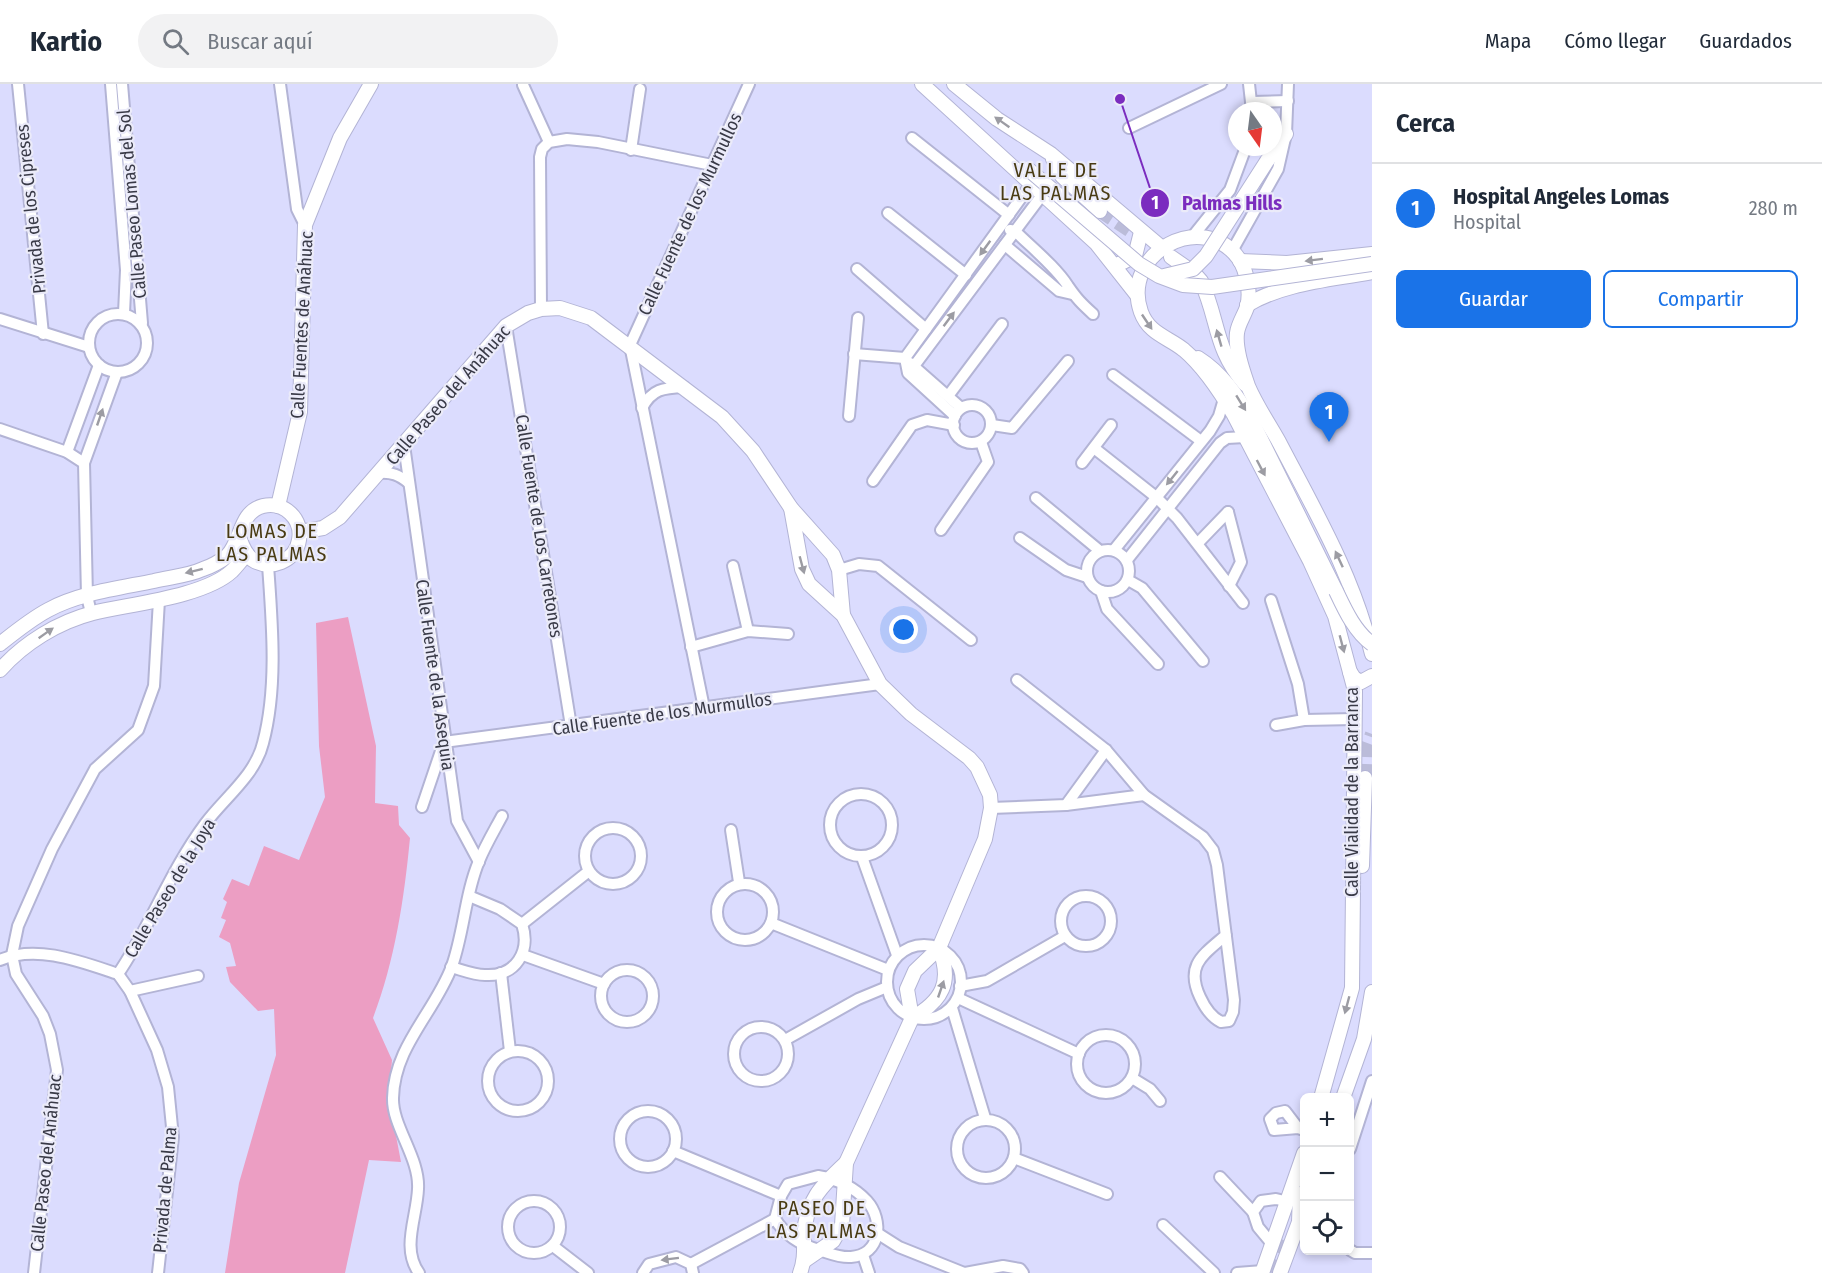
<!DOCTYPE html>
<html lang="es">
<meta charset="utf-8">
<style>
:root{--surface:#fff;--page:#f2f2f3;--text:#1f2937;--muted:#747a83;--line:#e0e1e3;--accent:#1a73e8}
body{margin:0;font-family:"Fira Sans Condensed",sans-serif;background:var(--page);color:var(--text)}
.controls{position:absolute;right:18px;bottom:18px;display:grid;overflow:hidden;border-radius:9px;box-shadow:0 3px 9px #0003}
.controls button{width:54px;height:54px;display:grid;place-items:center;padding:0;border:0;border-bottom:2px solid var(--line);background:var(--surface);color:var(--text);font:30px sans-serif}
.compass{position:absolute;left:1228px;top:18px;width:54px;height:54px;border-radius:50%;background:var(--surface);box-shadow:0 3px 9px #0003;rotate:166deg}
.you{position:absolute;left:904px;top:546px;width:21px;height:21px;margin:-15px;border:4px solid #fff;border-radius:50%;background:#1a73e8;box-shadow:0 0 0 9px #1a73e833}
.badge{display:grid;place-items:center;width:39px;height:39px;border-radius:50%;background:var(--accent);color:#fff;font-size:20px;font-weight:700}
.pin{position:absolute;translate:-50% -50px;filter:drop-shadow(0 2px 3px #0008)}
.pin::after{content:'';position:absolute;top:32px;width:21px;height:18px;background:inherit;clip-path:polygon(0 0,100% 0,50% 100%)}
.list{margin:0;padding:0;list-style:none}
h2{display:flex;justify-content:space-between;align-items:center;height:78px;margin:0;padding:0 24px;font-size:26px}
h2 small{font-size:20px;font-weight:400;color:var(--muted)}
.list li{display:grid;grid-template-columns:39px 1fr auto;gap:18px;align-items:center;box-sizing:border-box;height:90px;padding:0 24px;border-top:2px solid var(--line)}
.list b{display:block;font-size:22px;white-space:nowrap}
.list p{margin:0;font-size:20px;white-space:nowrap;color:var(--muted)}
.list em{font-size:20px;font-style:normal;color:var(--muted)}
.actions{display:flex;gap:12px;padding:18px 24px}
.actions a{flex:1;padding:14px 0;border:2px solid var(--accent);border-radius:9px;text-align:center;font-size:21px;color:var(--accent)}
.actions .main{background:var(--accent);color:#fff}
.icon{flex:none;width:33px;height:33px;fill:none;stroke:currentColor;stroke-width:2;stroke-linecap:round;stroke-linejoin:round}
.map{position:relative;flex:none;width:1372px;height:1189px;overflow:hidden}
header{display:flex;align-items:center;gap:36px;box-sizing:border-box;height:84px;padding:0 30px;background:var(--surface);border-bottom:2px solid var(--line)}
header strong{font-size:28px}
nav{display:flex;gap:33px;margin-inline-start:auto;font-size:21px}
.search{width:420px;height:54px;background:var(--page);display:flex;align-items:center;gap:15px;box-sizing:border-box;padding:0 21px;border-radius:33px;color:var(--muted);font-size:22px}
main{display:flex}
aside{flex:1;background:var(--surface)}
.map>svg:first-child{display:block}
.green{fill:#ec9ec3}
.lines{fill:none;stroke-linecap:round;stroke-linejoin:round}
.secondary-tunnel{stroke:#bbbcd9;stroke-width:14;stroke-dasharray:14 7;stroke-linecap:butt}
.street-casing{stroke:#b3b4d5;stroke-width:14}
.secondary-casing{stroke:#b3b4d5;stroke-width:16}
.street{stroke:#fff;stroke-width:10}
.secondary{stroke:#fff;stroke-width:14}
.secondary-bridge-casing{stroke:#b3b4d5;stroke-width:16;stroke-linecap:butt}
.secondary-bridge{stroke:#fff;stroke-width:14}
.oneway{fill:#9c9ca3}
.labels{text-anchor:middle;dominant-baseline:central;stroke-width:4.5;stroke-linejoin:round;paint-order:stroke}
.street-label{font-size:18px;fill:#393a47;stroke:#ebebf9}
.neighbourhood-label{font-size:20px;letter-spacing:1.5px;fill:#493b13;stroke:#ebebf9}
.leader{fill:none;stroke:#7b2cbf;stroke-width:2}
.callout-dot{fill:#7b2cbf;stroke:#ebebf9;stroke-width:2}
.mark-label{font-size:18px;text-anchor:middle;font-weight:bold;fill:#fff}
.callout-label{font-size:20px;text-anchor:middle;font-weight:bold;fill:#7b2cbf;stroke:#ebebf9;stroke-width:4.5;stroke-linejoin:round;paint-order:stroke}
</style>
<header>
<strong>Kartio</strong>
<div class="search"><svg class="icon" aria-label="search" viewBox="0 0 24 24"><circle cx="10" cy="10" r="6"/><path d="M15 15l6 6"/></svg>Buscar aquí</div>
<nav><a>Mapa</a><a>Cómo llegar</a><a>Guardados</a></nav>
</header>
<main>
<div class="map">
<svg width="1372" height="1189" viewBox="0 0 1372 1189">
<rect width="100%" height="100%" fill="#dbdcfe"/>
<path class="green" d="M348,533L376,662L375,719L398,722L399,741L410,754C404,816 395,876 373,934L392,976L389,1015L401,1078L369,1076L345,1189H225L239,1099L276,971L274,925L258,927L230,898L226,883L236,882L230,859L219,853L226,836L221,834L227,818L223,815L232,795L249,802L264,762L299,776L325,713L319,662L316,539Z"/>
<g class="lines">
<g class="secondary-tunnel">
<polyline points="1100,127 1149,159"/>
<polyline points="1365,694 1366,666 1372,650"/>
<polyline points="1272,1189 1283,1154"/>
</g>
<defs>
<g id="street">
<polyline points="18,0 43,250"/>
<polyline points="111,0 126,186 124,229"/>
<polyline points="122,0 142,239"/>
<polyline points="280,0 297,125 305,141"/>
<polyline points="1249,0 1252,27"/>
<polyline points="523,1 549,58"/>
<polyline points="1252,18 1288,17"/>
<polyline points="1129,44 1221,0"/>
<polyline points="912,54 1009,131"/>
<polyline points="631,66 640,5"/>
<polyline points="888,129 966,191"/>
<path d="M1010,146L1015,147C1032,164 1055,182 1068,202C1077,215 1081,219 1093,230"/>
<polyline points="1193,152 1230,106 1246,63"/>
<polyline points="1005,161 1059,207 1072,210"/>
<polyline points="1232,167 1278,85 1286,50 1288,0"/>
<polyline points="857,185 926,245"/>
<polyline points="541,225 540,73 542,65 549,58 567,55 598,58 712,81"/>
<circle cx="118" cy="259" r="29"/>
<polyline points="0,235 89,263"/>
<polyline points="506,242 571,642"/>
<polyline points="854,270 905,274"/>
<polyline points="910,279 960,323"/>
<polyline points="914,282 1042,111"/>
<polyline points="1113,291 1201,357"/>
<polyline points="948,312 1002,240"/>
<circle cx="972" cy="340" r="19"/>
<path d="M642,324C652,305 663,304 684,303"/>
<polyline points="849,332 858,234"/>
<polyline points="955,332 908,289 905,274 1031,100"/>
<polyline points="992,341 1012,344 1068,277"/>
<polyline points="0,345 67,368 84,379 87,512 91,529"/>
<polyline points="404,361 457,737 479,778"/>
<polyline points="1094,364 1156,413 1177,434 1243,519"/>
<polyline points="67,368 99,281"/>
<polyline points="84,379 117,288"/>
<polyline points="1082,379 1111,341"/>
<path d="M379,389C392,388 399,391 409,399"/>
<polyline points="873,397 912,341 927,336 954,341"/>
<polyline points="1036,414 1100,467"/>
<polyline points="1228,428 1241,478 1229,502"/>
<polyline points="941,446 988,378 981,358"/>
<polyline points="1020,454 1066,486 1087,493"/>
<polyline points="1198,459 1228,428"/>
<circle cx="1108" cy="487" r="21"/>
<polyline points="1114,466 1210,347 1219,332 1224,315"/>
<polyline points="1127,476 1220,359 1227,354 1245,353"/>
<polyline points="733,482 748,547"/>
<polyline points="839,486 859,480 878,482 971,556"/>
<polyline points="1128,496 1142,504 1203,577"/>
<polyline points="1101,507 1107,525 1158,580"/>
<polyline points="1271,516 1298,600 1304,636"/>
<polyline points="691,563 748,547 788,550"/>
<path d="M1017,596L1106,666L1144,711L1203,753L1213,766L1217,781L1234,916L1233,928L1229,937L1221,938C1211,933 1205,924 1200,913C1185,881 1203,871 1226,851"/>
<polyline points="704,624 630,261 749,0"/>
<polyline points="1276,641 1304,636 1355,635"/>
<polyline points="444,658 880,600"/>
<circle cx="861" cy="741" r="31"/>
<polyline points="1066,721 1106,666"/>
<polyline points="422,723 443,661"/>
<polyline points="991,724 1066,721 1144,711"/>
<circle cx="613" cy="772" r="28"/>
<polyline points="731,746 739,798"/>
<polyline points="862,773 897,871"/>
<circle cx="745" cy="828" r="28"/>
<circle cx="1086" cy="837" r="25"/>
<polyline points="771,839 888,886"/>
<polyline points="522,840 589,787"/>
<circle cx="924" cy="898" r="37"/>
<polyline points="523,871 604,900"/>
<path d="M0,876C37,860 82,878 118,890"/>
<path d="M451,883C462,886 474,891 485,891C516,893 531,867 522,840L500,825L469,812"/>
<circle cx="627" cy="912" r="26"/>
<polyline points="501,889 510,967"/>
<path d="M118,890C150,843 170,787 205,740C224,714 255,692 263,659C278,603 272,538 268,481"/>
<polyline points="118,890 130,907 157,966 168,1003 173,1053 158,1189"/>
<polyline points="960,902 987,897 1065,852"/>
<polyline points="130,907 198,892"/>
<polyline points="958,914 1079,970"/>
<polyline points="952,924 985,1034"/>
<circle cx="761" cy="970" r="27"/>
<circle cx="1106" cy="980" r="29"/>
<polyline points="785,956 858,915 887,903"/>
<circle cx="518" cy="997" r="30"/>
<polyline points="1132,994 1150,1005 1160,1017"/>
<circle cx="648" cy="1055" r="28"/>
<circle cx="986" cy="1065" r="29"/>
<polyline points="1298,1044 1274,1046 1270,1035 1276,1029 1285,1027 1298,1044 1304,1046"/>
<polyline points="1350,1065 1372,997"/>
<polyline points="673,1067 781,1112"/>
<polyline points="1014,1074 1107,1110"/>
<path d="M818,1092C836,1095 854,1103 867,1117C884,1136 881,1171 851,1173C840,1174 829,1169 819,1166C801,1161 785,1151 775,1135L781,1112L788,1100Z"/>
<polyline points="1220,1093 1253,1128"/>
<circle cx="534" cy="1143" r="26"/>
<polyline points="1163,1141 1214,1189"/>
<polyline points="877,1149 899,1163 964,1189"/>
<polyline points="1273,1161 1258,1143 1253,1128 1261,1117 1276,1115 1289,1118"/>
<polyline points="553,1162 588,1189"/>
<polyline points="1350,1166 1355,1169 1372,1169"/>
<polyline points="863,1171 869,1189"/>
<polyline points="691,1180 775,1135"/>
<polyline points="34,1189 57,986 50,950 43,932 16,890 12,871 18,842 52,765 95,685 138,646 154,602 159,516"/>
<path d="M419,1189C401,1164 417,1133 418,1105C420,1074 392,1042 393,1014C394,962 435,928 452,882C464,848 465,810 479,777C485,762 494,747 502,732"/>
<polyline points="643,1189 649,1180 676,1173 691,1180 693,1189"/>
<polyline points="965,1189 1003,1182 1020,1185 1023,1189"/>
<polyline points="1237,1189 1263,1187"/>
</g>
<g id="secondary">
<polyline points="922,0 1096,159 1137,211"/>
<polyline points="954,0 997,35 1051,70 1161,163"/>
<polyline points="1053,75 1062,92 1100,127"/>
<polyline points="1267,77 1286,50"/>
<path d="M1171,173L1194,189L1201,197C1219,236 1214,265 1245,300"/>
<polyline points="1240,177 1287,179 1372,170"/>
<polyline points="1115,182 1135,172 1141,148"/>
<path d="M1247,221C1283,199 1331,196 1372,188"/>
<path d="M1198,274C1222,289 1237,312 1251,335L1336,507"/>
<polyline points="278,422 300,328 305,141 340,54 371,0"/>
<polyline points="791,424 802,485 809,500 843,531 880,600 911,630 969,674 977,683 990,711 991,724 985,755 939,864 915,887 907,905 912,934"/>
<polyline points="300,448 323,444 340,433 506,242 528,229 541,225 560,224 591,234 722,333 753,367 791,424 833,471 839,486 843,531"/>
<path d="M0,560C15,548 31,535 48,526C79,509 120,504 154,497C170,493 188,492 203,485C210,483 221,477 227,472C242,457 239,428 263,422C284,417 303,435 299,456C296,477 270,487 253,476C245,471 242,461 239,453"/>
<path d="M0,586C24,559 58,538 93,529C130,520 204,513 232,487C237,482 242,475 247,470"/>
<polyline points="1350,588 1354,594 1361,598 1372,592"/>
<polyline points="1362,782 1365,694"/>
<path d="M1321,1014L1352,904L1355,607L1335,532L1310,477L1234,331C1221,309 1204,283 1184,266C1168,253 1149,250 1141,228C1120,168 1204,125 1239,175C1247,187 1251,209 1247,223C1244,232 1238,240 1237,249C1235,265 1243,287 1248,302C1256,321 1269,340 1279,358C1315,427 1354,493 1372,570"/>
<polyline points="1343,1014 1364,955 1372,908"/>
<path d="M804,1177L833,1157L842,1141L846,1079L912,934C942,917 953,898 939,864"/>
<path d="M800,1189C805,1176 804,1166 804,1152C805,1118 822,1101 846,1079"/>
<polyline points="1262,1189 1304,1069"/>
<polyline points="1280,1189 1299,1138 1300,1110"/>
</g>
</defs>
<use href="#street" class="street-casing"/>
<use href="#secondary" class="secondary-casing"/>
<use href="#street" class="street"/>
<use href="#secondary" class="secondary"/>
<defs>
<g id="secondary-bridge">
<polyline points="1028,85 1139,180 1159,192 1183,201 1212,203 1372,180"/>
<polyline points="1164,192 1193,185 1206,172 1267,77"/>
<path d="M1336,507C1345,526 1355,548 1372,560"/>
</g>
</defs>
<use href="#secondary-bridge" class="secondary-bridge-casing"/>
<use href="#secondary-bridge" class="secondary-bridge"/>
</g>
<defs><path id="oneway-solid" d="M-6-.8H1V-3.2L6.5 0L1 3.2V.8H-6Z" transform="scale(1.5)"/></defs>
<g class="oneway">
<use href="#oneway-solid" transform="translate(1002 38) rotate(-145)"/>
<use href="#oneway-solid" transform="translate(985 164) rotate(126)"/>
<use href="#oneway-solid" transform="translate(1314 176) rotate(173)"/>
<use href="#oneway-solid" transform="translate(949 235) rotate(-53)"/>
<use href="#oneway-solid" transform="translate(1147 238) rotate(56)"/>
<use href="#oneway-solid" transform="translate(1219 254) rotate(-106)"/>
<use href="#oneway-solid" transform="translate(1241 319) rotate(58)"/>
<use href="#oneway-solid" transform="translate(100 333) rotate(-71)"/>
<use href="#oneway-solid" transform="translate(1261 384) rotate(62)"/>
<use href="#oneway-solid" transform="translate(1172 394) rotate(129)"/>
<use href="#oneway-solid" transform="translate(1339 475) rotate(-115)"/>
<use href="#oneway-solid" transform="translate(802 481) rotate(75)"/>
<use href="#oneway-solid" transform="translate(194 487) rotate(166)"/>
<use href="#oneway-solid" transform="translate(46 549) rotate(-35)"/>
<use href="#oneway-solid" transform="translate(1342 560) rotate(75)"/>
<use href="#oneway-solid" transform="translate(941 905) rotate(-71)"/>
<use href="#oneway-solid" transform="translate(1347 921) rotate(105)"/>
<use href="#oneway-solid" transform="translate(670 1175) rotate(173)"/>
</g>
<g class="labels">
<g class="street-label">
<text transform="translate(132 120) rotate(-95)">Calle Paseo Lomas del Sol</text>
<text transform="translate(31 125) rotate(-96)">Privada de los Cipreses</text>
<text transform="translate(690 130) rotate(-65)">Calle Fuente de los Murmullos</text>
<text transform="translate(302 241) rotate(-87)">Calle Fuentes de Anáhuac</text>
<text transform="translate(448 311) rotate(-49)">Calle Paseo del Anáhuac</text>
<text transform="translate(539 442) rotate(81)">Calle Fuente de Los Carretones</text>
<text transform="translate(435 591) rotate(82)">Calle Fuente de la Asequia</text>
<text transform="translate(662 630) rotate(-8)">Calle Fuente de los Murmullos</text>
<text transform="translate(1352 708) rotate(-90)">Calle Vialidad de la Barranca</text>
<text transform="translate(170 804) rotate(-59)">Calle Paseo de la Joya</text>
<text transform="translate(46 1079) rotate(-84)">Calle Paseo del Anáhuac</text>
<text transform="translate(165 1106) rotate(-85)">Privada de Palma</text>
</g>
<g class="neighbourhood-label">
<text x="1056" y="86">VALLE DE<tspan x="1056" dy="23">LAS PALMAS</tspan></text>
<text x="272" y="447">LOMAS DE<tspan x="272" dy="23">LAS PALMAS</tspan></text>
<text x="822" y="1124">PASEO DE<tspan x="822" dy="23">LAS PALMAS</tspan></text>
</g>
</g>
<path class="leader" d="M1120 15L1155 119"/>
<g class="callout-dot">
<circle cx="1120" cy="15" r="6"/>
<circle cx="1155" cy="119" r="15"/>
</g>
<g class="mark-label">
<text x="1155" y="125">1</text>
</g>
<g class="callout-label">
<text x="1232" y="126">Palmas Hills</text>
</g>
</svg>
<div class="controls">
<button>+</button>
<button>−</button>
<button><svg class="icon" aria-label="locate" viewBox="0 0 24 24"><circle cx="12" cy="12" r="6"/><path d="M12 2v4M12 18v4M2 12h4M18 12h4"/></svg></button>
</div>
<svg class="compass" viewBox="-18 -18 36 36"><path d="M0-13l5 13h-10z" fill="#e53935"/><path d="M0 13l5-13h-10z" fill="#747a83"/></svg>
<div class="you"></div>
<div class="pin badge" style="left:1329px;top:358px">1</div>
</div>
<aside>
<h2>Cerca<small></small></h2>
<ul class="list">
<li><span class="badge">1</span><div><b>Hospital Angeles Lomas</b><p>Hospital</p></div><em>280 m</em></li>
</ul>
<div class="actions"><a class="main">Guardar</a><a>Compartir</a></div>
</aside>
</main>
